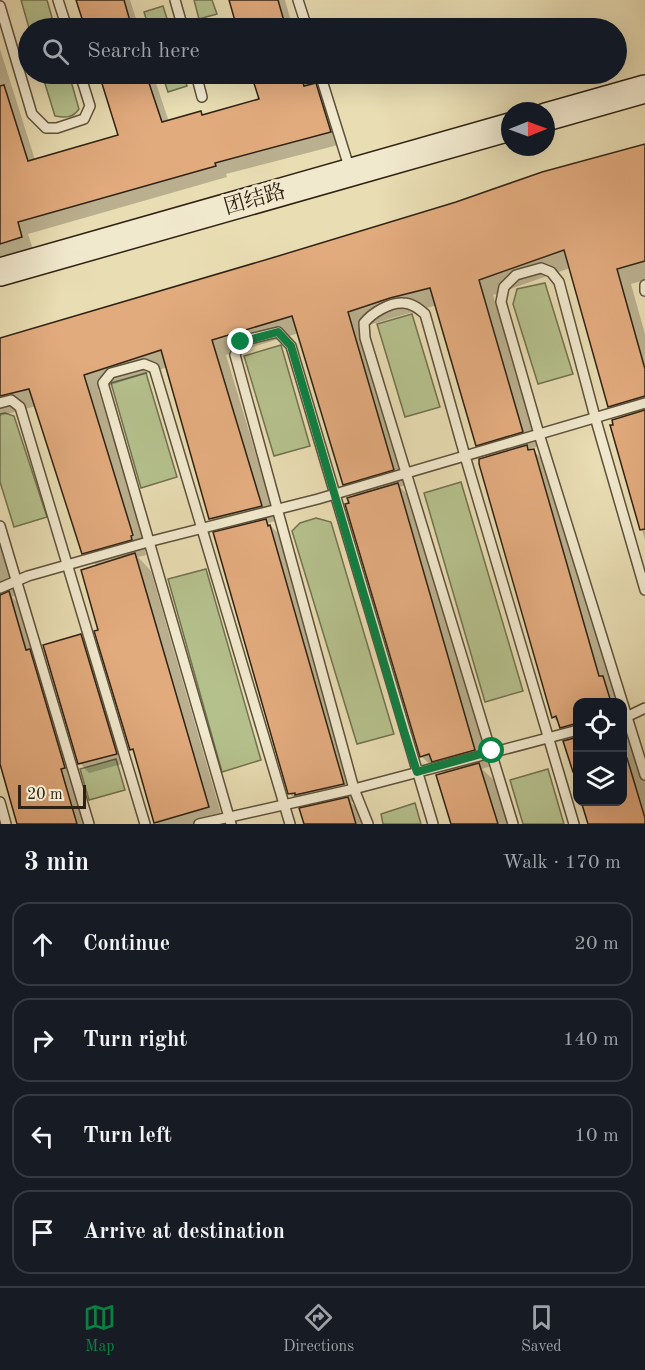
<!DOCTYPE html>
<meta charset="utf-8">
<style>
:root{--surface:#171b24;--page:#20242c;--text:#f1f3f6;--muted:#9ea1a6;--line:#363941;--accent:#0b8043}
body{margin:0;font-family:"Old Standard TT","Noto Serif SC",serif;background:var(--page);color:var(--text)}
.controls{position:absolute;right:18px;bottom:18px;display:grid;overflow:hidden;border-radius:12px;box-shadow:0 6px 24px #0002}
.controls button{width:54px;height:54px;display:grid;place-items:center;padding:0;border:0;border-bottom:2px solid var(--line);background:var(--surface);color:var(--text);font:30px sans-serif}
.compass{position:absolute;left:501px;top:102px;width:54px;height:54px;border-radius:50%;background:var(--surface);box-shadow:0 6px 24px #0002;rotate:89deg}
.scale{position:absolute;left:18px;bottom:15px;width:68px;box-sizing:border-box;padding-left:6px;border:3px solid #2f2213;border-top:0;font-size:16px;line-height:21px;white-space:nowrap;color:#2f2213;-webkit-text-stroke:4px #f1e9ce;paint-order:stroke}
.stop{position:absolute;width:18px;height:18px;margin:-14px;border:4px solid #0b8043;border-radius:50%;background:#fff}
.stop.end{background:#0b8043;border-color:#fff;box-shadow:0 2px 6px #0008}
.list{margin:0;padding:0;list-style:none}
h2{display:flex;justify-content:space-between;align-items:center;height:78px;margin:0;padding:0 24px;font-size:26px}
h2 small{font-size:20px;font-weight:400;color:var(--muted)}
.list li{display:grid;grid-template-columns:39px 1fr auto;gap:18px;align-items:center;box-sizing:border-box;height:84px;margin:0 12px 12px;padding:0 12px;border:2px solid var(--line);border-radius:18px}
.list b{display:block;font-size:22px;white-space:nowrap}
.list em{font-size:20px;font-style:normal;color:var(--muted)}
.icon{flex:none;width:33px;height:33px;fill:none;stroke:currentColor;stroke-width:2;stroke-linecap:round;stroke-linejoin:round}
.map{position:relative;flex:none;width:645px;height:824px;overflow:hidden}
.search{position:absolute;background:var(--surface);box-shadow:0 6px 24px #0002;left:18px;right:18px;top:18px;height:66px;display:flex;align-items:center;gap:15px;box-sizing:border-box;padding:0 21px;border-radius:33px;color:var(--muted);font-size:22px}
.sheet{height:462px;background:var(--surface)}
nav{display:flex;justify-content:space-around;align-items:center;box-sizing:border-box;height:84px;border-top:2px solid var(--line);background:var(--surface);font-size:16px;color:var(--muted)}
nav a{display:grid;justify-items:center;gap:3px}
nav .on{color:var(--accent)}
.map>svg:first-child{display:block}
.grass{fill:#b5c18d;stroke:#727250;stroke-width:1.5}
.shadow{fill:#0003}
.building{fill:#e2ab7e;stroke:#2f2213;stroke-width:1.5}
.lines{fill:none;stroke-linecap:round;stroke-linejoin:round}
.lane-casing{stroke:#5e513b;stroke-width:12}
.secondary-casing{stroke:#2f2213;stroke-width:30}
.lane{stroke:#f1e9ce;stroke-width:9}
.secondary{stroke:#f1e9ce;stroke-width:27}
.route{stroke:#0b8043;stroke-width:8}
.labels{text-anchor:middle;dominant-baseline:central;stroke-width:6;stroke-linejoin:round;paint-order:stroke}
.street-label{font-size:21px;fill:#2f2213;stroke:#f1e9ce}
</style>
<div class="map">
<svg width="645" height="824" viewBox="0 0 645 824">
<rect width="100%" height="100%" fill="#e9ddb3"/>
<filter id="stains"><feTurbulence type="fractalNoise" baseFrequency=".00333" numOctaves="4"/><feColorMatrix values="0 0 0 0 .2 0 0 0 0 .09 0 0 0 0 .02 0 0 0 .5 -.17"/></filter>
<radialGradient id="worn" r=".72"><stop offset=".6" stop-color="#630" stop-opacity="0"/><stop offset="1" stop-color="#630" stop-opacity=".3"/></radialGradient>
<g class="grass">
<polygon points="21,0 47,0 55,28 29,28"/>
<polygon points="194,0 212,0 217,14 199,19"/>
<polygon points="163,6 170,28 149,28 144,12"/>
<path d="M42,74H69L79,109C73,118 65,118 55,116Z"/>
<polygon points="162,74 183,74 187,86 168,92"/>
<polygon points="545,283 573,374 538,384 513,304 517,289"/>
<polygon points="412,314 440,407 405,417 377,324"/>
<polygon points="281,345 310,446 274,456 244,356"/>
<polygon points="146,373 177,477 141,488 111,383"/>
<polygon points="5,413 14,416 47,517 14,527 0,482 0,414"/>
<polygon points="461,482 523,691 485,702 424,493"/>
<polygon points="316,518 331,522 394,734 357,744 292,531 300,523"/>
<polygon points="206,569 261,760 222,772 168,579"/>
<polygon points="116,759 125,790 89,800 80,769"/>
<polygon points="548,769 564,824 523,824 510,780"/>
<polygon points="415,803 421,824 383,824 381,814"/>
</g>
<g class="shadow">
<polygon points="77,0 130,0 139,28 86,28"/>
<polygon points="230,0 285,0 293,28 239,28"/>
<polygon points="0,49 35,160 120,136 100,74 153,74 169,122 201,113 204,116 261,100 252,74 307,74 311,86 315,84 327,96 342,144 226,174 227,177 28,234 33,249 3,258 0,257"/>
<polygon points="645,146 645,280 631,284 645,334 645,540 612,426 622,418 609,406 570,268 493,295 537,447 531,448 550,467 618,702 578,702 578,784 565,742 573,739 553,717 489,457 477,445 437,305 362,327 408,484 400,487 414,501 491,766 482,769 495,781 508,824 452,824 446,773 443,771 438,772 421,756 357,496 344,484 299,333 226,355 276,521 268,523 282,537 360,801 351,802 369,824 305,824 305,809 290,794 224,531 211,519 168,367 98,389 148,550 145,551 146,555 138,557 151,571 224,824 157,824 136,754 131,749 100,631 97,566 84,553 36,406 0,416 0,339 275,259"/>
<polygon points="0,535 18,594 12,597 25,611 86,824 19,824 0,761"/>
<polygon points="81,636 90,646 126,763 89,773 80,763"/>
<polygon points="622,719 629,741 635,747 645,782 645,824 589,824 622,802"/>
</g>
<g class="building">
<polygon points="76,0 124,0 132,28 85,28"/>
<polygon points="229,0 278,0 286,28 237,28"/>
<polygon points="99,74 146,74 162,122 201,111 202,115 259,99 251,74 300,74 304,86 316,83 331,132 215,163 216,166 18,222 22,237 0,244 0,86 4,85 28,161 118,135"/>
<polygon points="645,144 645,261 617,269 645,369 645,396 608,407 564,250 479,280 523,432 476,446 430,288 390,298 348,312 394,470 343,485 292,316 212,340 262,506 209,519 161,350 84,375 133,535 131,536 132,540 82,554 29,389 0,396 0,338 275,257 456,202 542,172"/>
<polygon points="645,410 645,529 640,530 610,425 613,425 612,420"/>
<polygon points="527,445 528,450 534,449 599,676 603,676 611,702 578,702 578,723 560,728 556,716 552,718 479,464 479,459"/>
<polygon points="398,483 475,750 432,762 429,754 420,757 345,504 349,503 347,498"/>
<polygon points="266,519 268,526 270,525 344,784 295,795 295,793 288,794 213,532"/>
<polygon points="135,553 209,807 154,823 133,749 130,750 94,631 98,630 81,570"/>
<polygon points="9,591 26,650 30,649 65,768 61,769 77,824 17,824 0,764 0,595"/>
<polygon points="81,634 117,754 78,764 43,645"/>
<polygon points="578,737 578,772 573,772 563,741"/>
<polygon points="627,758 645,818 645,824 588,824 581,801 622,801 622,759"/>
<polygon points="479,763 498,824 451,824 436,775"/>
<polygon points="348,797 356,824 304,824 299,808"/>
</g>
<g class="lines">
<defs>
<g id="lane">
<polyline points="58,0 67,28"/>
<polyline points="175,0 183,28"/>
<polyline points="298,0 307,28"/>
<polyline points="0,6 32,114 46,128 57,128 84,119 90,106 80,74"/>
<polyline points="196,74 202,97"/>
<polyline points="320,74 350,170"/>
<polyline points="645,285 645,291"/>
<polyline points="0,403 11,400 20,407 145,824"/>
<polyline points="0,526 89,824"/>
<polyline points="0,588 28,576 148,542 318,499 645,403"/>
<polyline points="645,590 595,417 559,282 551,272 541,268 516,275 504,287 501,302 539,434 645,775"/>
<polyline points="622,719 645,708"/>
<polyline points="0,802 6,824"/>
<polyline points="199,824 354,789 578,730"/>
<polyline points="231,824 103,383 111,373 144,364 154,368 290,824"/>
<polyline points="368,824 354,789 235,355 241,341 278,332 291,346 433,824"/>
<path d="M513,824L365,338L364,323C372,313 390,302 403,303C412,303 419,309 425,314L465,456L574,824"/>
</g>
<g id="secondary">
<polyline points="546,117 645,89"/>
<polyline points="0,272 510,127"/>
</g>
</defs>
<use href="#lane" class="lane-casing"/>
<use href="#secondary" class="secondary-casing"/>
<use href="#lane" class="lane"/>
<use href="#secondary" class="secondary"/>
</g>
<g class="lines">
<polyline class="route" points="241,342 278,332 291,346 404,731 417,772 492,751"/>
</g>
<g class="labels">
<g class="street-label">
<text transform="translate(255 200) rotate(-16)">团结路</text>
</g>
</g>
<rect width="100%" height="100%" filter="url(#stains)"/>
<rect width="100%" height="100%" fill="url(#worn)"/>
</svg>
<div class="controls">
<button><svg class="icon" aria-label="locate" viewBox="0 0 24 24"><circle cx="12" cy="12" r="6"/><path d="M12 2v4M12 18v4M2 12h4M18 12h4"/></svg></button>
<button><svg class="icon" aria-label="layers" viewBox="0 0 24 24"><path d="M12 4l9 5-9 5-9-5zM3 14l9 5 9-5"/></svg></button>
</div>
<svg class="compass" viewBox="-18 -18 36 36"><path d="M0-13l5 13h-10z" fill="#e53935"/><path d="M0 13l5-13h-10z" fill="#9ea1a6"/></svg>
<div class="scale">20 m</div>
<div class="stop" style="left:492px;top:751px"></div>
<div class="stop end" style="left:241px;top:342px"></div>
<div class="search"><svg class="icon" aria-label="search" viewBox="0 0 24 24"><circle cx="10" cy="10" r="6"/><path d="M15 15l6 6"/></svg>Search here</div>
</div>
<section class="sheet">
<h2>3 min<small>Walk · 170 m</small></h2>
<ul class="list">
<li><svg class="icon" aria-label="ahead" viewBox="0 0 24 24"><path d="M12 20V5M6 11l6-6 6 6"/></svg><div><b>Continue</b></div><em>20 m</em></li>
<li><svg class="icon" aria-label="right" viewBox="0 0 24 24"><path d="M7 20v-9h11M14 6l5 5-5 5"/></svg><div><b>Turn right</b></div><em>140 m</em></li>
<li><svg class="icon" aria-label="left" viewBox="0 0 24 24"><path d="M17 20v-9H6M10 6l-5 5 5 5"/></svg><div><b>Turn left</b></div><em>10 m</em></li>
<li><svg class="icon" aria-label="arrive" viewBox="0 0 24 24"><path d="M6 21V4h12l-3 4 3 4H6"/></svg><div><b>Arrive at destination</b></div></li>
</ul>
</section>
<nav>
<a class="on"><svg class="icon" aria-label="map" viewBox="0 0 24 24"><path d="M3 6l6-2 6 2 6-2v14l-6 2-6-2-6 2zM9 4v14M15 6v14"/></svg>Map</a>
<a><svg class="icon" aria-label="directions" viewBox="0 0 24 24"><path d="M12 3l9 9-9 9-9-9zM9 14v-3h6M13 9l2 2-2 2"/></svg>Directions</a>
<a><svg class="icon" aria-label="saved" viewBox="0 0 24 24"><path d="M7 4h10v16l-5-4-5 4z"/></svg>Saved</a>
</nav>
